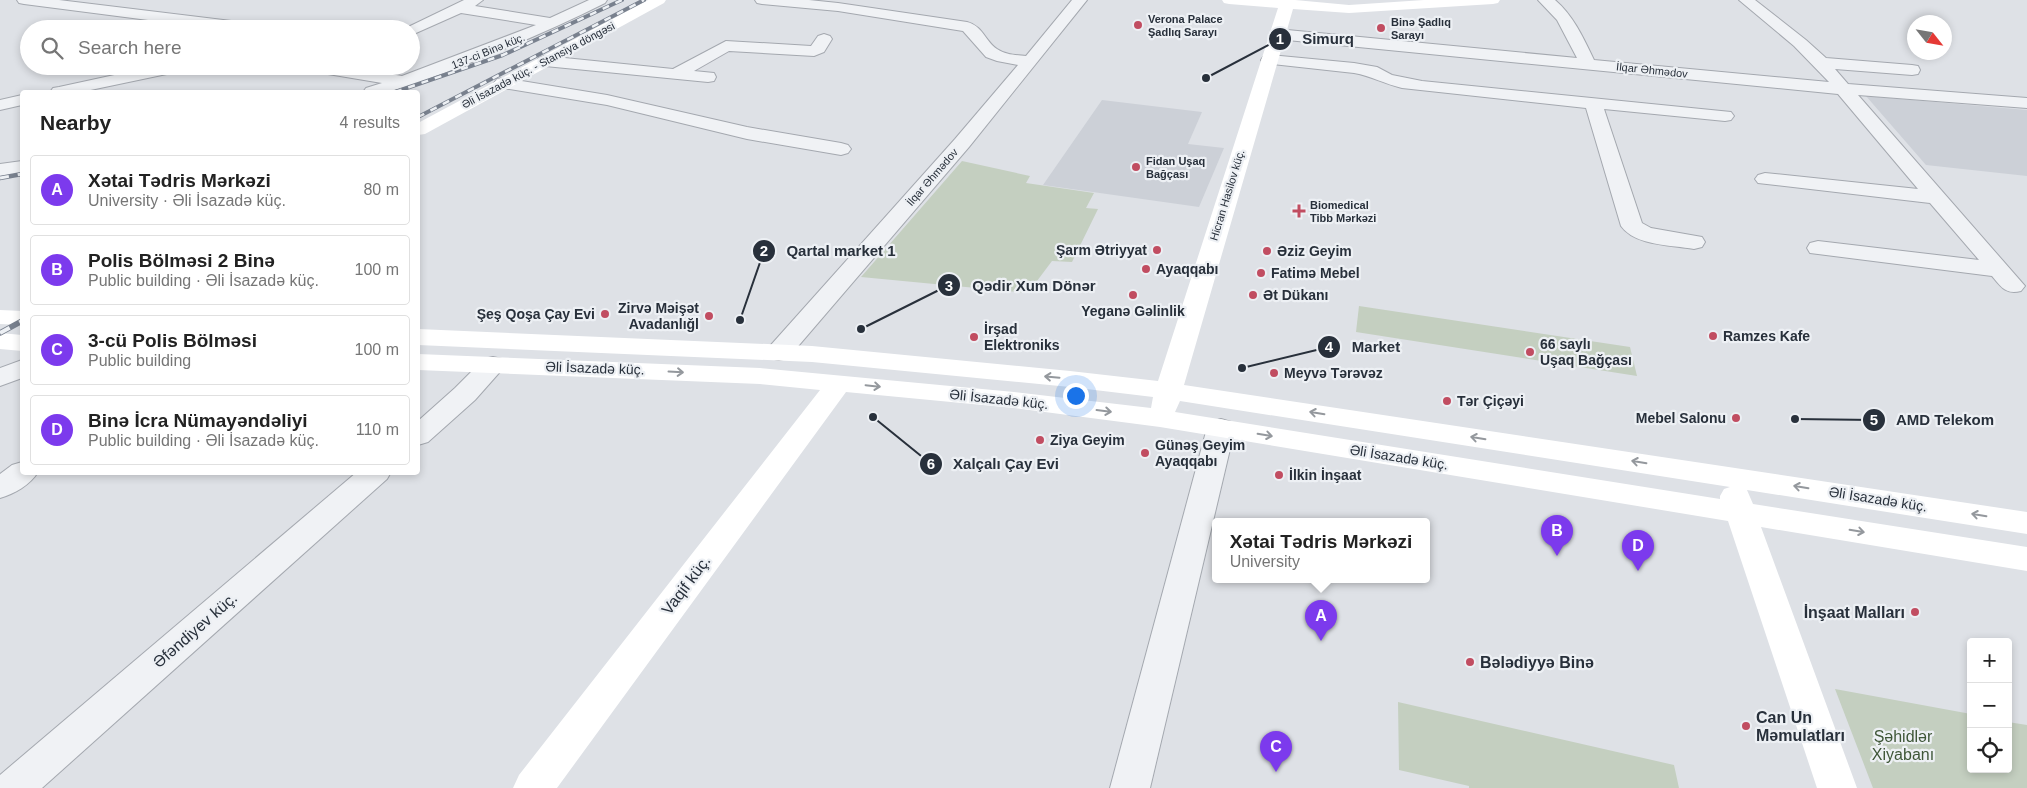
<!DOCTYPE html>
<meta charset="utf-8">
<style>
:root{--surface:#fff;--page:#f2f2f2;--text:#222;--muted:#767676;--line:#e0e0e0;--accent:#7c3aed}
body{margin:0;font-family:Arial,sans-serif;background:var(--page);color:var(--text)}
.controls{position:absolute;right:15px;bottom:15px;display:grid;overflow:hidden;border-radius:5px;box-shadow:0 2px 8px #0003}
.controls button{width:45px;height:45px;display:grid;place-items:center;padding:0;border:0;border-bottom:1px solid var(--line);background:var(--surface);color:var(--text);font:25px sans-serif}
.compass{position:absolute;left:1907px;top:15px;width:45px;height:45px;border-radius:50%;background:var(--surface);box-shadow:0 2px 8px #0003;rotate:121deg}
.you{position:absolute;left:1075px;top:395px;width:18px;height:18px;margin:-12px;border:4px solid #fff;border-radius:50%;background:#1a73e8;box-shadow:0 0 0 8px #1a73e833}
.badge{display:grid;place-items:center;width:32px;height:32px;border-radius:50%;background:var(--accent);color:#fff;font-size:16px;font-weight:700}
.pin{position:absolute;translate:-50% -41px;filter:drop-shadow(0 1px 2px #0008)}
.pin::after{content:'';position:absolute;top:26px;width:18px;height:15px;background:inherit;clip-path:polygon(0 0,100% 0,50% 100%)}
.popup{position:absolute;left:1212px;top:518px;width:218px;height:65px;box-sizing:border-box;display:grid;place-content:center;border-radius:5px;background:var(--surface);filter:drop-shadow(0 1px 4px #0005);font-size:16px;white-space:nowrap;color:var(--muted)}
.popup b{font-size:19px;color:var(--text)}
.popup::after{content:'';position:absolute;left:50%;top:100%;margin-left:-10px;border:10px solid transparent;border-top-color:var(--surface)}
.list{margin:0;padding:0;list-style:none}
h2{display:flex;justify-content:space-between;align-items:center;height:65px;margin:0;padding:0 20px;font-size:21px}
h2 small{font-size:16px;font-weight:400;color:var(--muted)}
.list li{display:grid;grid-template-columns:32px 1fr auto;gap:15px;align-items:center;box-sizing:border-box;height:70px;margin:0 10px 10px;padding:0 10px;border:1px solid var(--line);border-radius:5px}
.list b{display:block;font-size:19px;white-space:nowrap}
.list p{margin:0;font-size:16px;white-space:nowrap;color:var(--muted)}
.list em{font-size:16px;font-style:normal;color:var(--muted)}
.icon{flex:none;width:28px;height:28px;fill:none;stroke:currentColor;stroke-width:2;stroke-linecap:round;stroke-linejoin:round}
.map{position:relative;flex:none;width:2027px;height:788px;overflow:hidden}
.search{position:absolute;background:var(--surface);box-shadow:0 2px 8px #0003;left:20px;top:20px;width:400px;height:55px;display:flex;align-items:center;gap:12px;box-sizing:border-box;padding:0 18px;border-radius:28px;color:var(--muted);font-size:19px}
.panel{position:absolute;background:var(--surface);box-shadow:0 2px 8px #0003;left:20px;top:90px;width:400px;height:385px;border-radius:5px}
.map>svg:first-child{display:block}
.built{fill:#ccd0d7}
.green{fill:#c4cfc0}
.lines{fill:none;stroke-linecap:round;stroke-linejoin:round}
.street-casing{stroke:#a4a8af;stroke-width:2}
.street{fill:#f0f2f5;fill-rule:evenodd}
.secondary{fill:#fff;fill-rule:evenodd}
.rail-far2-casing{stroke:#79818e;stroke-width:4}
.rail-far1-casing{stroke:#79818e;stroke-width:4.5}
.rail-casing{stroke:#79818e;stroke-width:5.5}
.rail-far2{stroke:#edf0f4;stroke-width:2.5;stroke-dasharray:7;stroke-linecap:butt}
.rail-far1{stroke:#edf0f4;stroke-width:3;stroke-dasharray:9;stroke-linecap:butt}
.rail{stroke:#edf0f4;stroke-width:4;stroke-dasharray:11;stroke-linecap:butt}
.oneway{stroke:#94989d}
.poi-dot{fill:#c14d61;stroke:#edf0f4;stroke-width:2}
.labels{text-anchor:middle;dominant-baseline:central;stroke-width:4.5;stroke-linejoin:round;paint-order:stroke}
.far-poi-label{font-size:11px;font-weight:bold;fill:#28303b;stroke:#edf0f4;text-anchor:start}
.far-street-label{font-size:11px;fill:#28303b;stroke:#edf0f4}
.poi-label{font-size:14px;font-weight:bold;fill:#28303b;stroke:#edf0f4;text-anchor:start}
.street-label{font-size:14px;fill:#28303b;stroke:#edf0f4}
.near-street-label{font-size:16px;fill:#28303b;stroke:#edf0f4}
.near-poi-label{font-size:16px;font-weight:bold;fill:#28303b;stroke:#edf0f4;text-anchor:start}
.near-park-label{font-size:16px;fill:#3e5637;stroke:#edf0f4}
.leader{fill:none;stroke:#28303b;stroke-width:2}
.callout-dot{fill:#28303b;stroke:#edf0f4;stroke-width:2}
.mark-label{font-size:15px;text-anchor:middle;font-weight:bold;fill:#fff}
.callout-label{font-size:15px;text-anchor:middle;font-weight:bold;fill:#28303b;stroke:#edf0f4;stroke-width:4.5;stroke-linejoin:round;paint-order:stroke}
</style>
<div class="map">
<svg width="2027" height="788" viewBox="0 0 2027 788">
<rect width="100%" height="100%" fill="#dee1e6"/>
<g class="built">
<polygon points="1866,96 2027,110 2027,176 1926,165"/>
<polygon points="1102,100 1202,112 1188,144 1224,148 1199,207 1043,185"/>
</g>
<g class="green">
<polygon points="962,161 1030,176 1026,183 1094,193 1086,208 1098,209 1072,262 1052,261 1028,293 861,277"/>
<polygon points="1359,306 1630,347 1637,376 1356,332"/>
<polygon points="1835,689 1971,714 1971,769 2008,769 2008,722 2027,725 2027,788 1873,788"/>
<polygon points="1398,702 1674,765 1679,788 1469,788 1469,786 1399,770"/>
</g>
<g class="lines">
<defs>
<g id="street">
<polygon points="17,0 59,0 256,24 261,26 263,29 218,29 24,4 19,3"/>
<path d="M464,0H483L475,6L550,18L589,0H607L605,3C553,29 499,52 444,73C418,82 391,96 363,92L366,88L382,83L304,70L302,66H342L402,76L536,25L461,13L416,33L411,35V29H404Z"/>
<path d="M755,0H809L838,3L967,22C983,26 985,41 997,49C1006,55 1016,55 1026,56L1072,0H1087L969,147L788,358L779,360L770,358L766,352L770,346L955,139L1018,65L997,61L986,57L963,31L838,11L762,4L757,3Z"/>
<path d="M1538,0H1555C1573,15 1584,39 1594,60L1829,82L1794,46L1739,0H1755L1806,40L1826,58L1912,65L1918,66L1920,70L1918,74L1912,75L1835,69L1848,84L2027,98V108L1858,95L2025,286L2021,291C2006,295 2001,287 1992,276L1810,253L1807,248L1810,243L1818,241L1979,260L1930,203L1758,183L1755,179L1758,175L1765,173L1918,189L1838,94L1277,39L1272,37L1269,34L1272,31L1277,29L1577,58L1557,20Z"/>
<polygon points="824,34 830,36 832,39 824,52 814,56 729,51 694,71 714,73 716,77 714,81 708,82 545,66 539,64 537,61 539,58 545,56 673,69 726,41 811,46 818,36"/>
<path d="M1269,55L1354,63L1377,67L1392,75L1422,81L1731,112L1734,116L1731,120L1725,121L1604,109L1642,223L1651,228L1702,237L1705,242L1702,247L1694,249C1672,245 1635,246 1621,226L1586,108L1402,88C1385,84 1371,76 1354,73L1263,63L1261,60L1263,57Z"/>
<polygon points="156,66 189,66 187,70 181,71 81,92 50,92 53,88 59,87"/>
<polygon points="503,78 607,95 747,127 841,143 848,145 851,149 848,153 841,155 747,139 607,105 497,87 494,83 497,79"/>
<polygon points="22,95 22,105 0,110 0,100"/>
<polygon points="22,161 22,173 0,176 0,164"/>
<polygon points="493,357 502,359 506,365 475,400 428,442 418,445 418,421 455,388 484,359"/>
<polygon points="22,360 22,378 0,386 0,368"/>
<polygon points="1221,419 1231,422 1235,428 1150,788 1110,788 1207,428 1211,422"/>
<path d="M22,462V472H38C30,485 14,494 0,498V474L12,465Z"/>
<polygon points="357,472 391,472 387,479 42,788 0,788 0,775"/>
</g>
</defs>
<use href="#street" class="street-casing"/>
<use href="#street" class="street"/>
<g class="secondary">
<polygon points="648,0 666,0 664,3 425,134 418,135 418,123"/>
<path d="M1222,0H1295L1349,5L1424,0H1500L1498,3L1493,4L1349,13L1293,9L1184,385L2027,512V534L1747,490L1753,504L2027,547V571L1761,527L1857,788H1817L1728,521L1160,427L1014,408L846,392L557,788H513L519,775L820,390L760,384L418,370V354L760,368L1014,392L1151,408L1153,397L1070,387L812,362L418,345V329L812,346L1070,371L1158,381L1278,8L1229,4L1224,3ZM1180,401L1730,487L1724,489L1720,496V499L1175,412Z"/>
<polygon points="0,310 22,311 22,325 0,324"/>
<polygon points="0,333 22,335 22,351 0,349"/>
</g>
<defs>
<g id="rail-far2">
<polyline points="395,92 503,55 622,0"/>
<polyline points="418,117 644,0"/>
</g>
<polyline id="rail-far1" points="0,178 22,174"/>
<polyline id="rail" points="0,333 22,321"/>
</defs>
<use href="#rail-far2" class="rail-far2-casing"/>
<use href="#rail-far1" class="rail-far1-casing"/>
<use href="#rail" class="rail-casing"/>
<use href="#rail-far2" class="rail-far2"/>
<use href="#rail-far1" class="rail-far1"/>
<use href="#rail" class="rail"/>
</g>
<defs><path id="oneway-shaft" d="M-6 0H5M1.5-3L5.5 0L1.5 3" fill="none" stroke-width="1.6" stroke-linecap="round" stroke-linejoin="round" transform="scale(1.25)"/></defs>
<g class="oneway">
<use href="#oneway-shaft" transform="translate(676 372) rotate(3)"/>
<use href="#oneway-shaft" transform="translate(1052 377) rotate(-175)"/>
<use href="#oneway-shaft" transform="translate(873 386) rotate(6)"/>
<use href="#oneway-shaft" transform="translate(1104 411) rotate(7)"/>
<use href="#oneway-shaft" transform="translate(1317 413) rotate(-171)"/>
<use href="#oneway-shaft" transform="translate(1265 435) rotate(9)"/>
<use href="#oneway-shaft" transform="translate(1478 438) rotate(-171)"/>
<use href="#oneway-shaft" transform="translate(1639 462) rotate(-171)"/>
<use href="#oneway-shaft" transform="translate(1801 487) rotate(-171)"/>
<use href="#oneway-shaft" transform="translate(1979 515) rotate(-171)"/>
<use href="#oneway-shaft" transform="translate(1857 531) rotate(9)"/>
</g>
<g class="poi-dot">
<circle cx="1138" cy="25" r="5"/>
<circle cx="1381" cy="28" r="5"/>
<circle cx="1136" cy="167" r="5"/>
<path d="M1296.5 203.5h5v5h5v5h-5v5h-5v-5h-5v-5h5z"/>
<circle cx="1157" cy="250" r="5"/>
<circle cx="1267" cy="251" r="5"/>
<circle cx="1146" cy="269" r="5"/>
<circle cx="1261" cy="273" r="5"/>
<circle cx="1133" cy="295" r="5"/>
<circle cx="1253" cy="295" r="5"/>
<circle cx="605" cy="314" r="5"/>
<circle cx="709" cy="316" r="5"/>
<circle cx="1713" cy="336" r="5"/>
<circle cx="974" cy="337" r="5"/>
<circle cx="1530" cy="352" r="5"/>
<circle cx="1274" cy="373" r="5"/>
<circle cx="1447" cy="401" r="5"/>
<circle cx="1736" cy="418" r="5"/>
<circle cx="1040" cy="440" r="5"/>
<circle cx="1145" cy="453" r="5"/>
<circle cx="1279" cy="475" r="5"/>
<circle cx="1915" cy="612" r="5"/>
<circle cx="1470" cy="662" r="5"/>
<circle cx="1746" cy="726" r="5"/>
</g>
<g class="labels">
<g class="far-poi-label">
<text x="1148" y="19">Verona Palace<tspan x="1148" dy="13">Şadlıq Sarayı</tspan></text>
<text x="1391" y="22">Binə Şadlıq<tspan x="1391" dy="13">Sarayı</tspan></text>
<text x="1146" y="161">Fidan Uşaq<tspan x="1146" dy="13">Bağçası</tspan></text>
<text x="1310" y="205">Biomedical<tspan x="1310" dy="13">Tibb Mərkəzi</tspan></text>
</g>
<g class="far-street-label">
<text transform="translate(488 51) rotate(-22)">137-ci Binə küç.</text>
<text transform="translate(538 65) rotate(-28)">Əli İsazadə küç. - Stansiya döngəsi</text>
<text transform="translate(1652 70) rotate(6)">İlqar Əhmədov</text>
<text transform="translate(932 177) rotate(-49)">İlqar Əhmədov</text>
<text transform="translate(1227 195) rotate(-73)">Hicran Hasilov küç.</text>
</g>
<g class="poi-label">
<text x="1147" y="250" text-anchor="end">Şarm Ətriyyat</text>
<text x="1277" y="251">Əziz Geyim</text>
<text x="1156" y="269">Ayaqqabı</text>
<text x="1271" y="273">Fatimə Mebel</text>
<text x="1263" y="295">Ət Dükanı</text>
<text x="699" y="308" text-anchor="end">Zirvə Məişət<tspan x="699" dy="16">Avadanlığl</tspan></text>
<text x="1133" y="311" text-anchor="middle">Yeganə Gəlinlik</text>
<text x="595" y="314" text-anchor="end">Şeş Qoşa Çay Evi</text>
<text x="984" y="329">İrşad<tspan x="984" dy="16">Elektroniks</tspan></text>
<text x="1723" y="336">Ramzes Kafe</text>
<text x="1540" y="344">66 saylı<tspan x="1540" dy="16">Uşaq Bağçası</tspan></text>
<text x="1284" y="373">Meyvə Tərəvəz</text>
<text x="1457" y="401">Tər Çiçəyi</text>
<text x="1726" y="418" text-anchor="end">Mebel Salonu</text>
<text x="1050" y="440">Ziya Geyim</text>
<text x="1155" y="445">Günəş Geyim<tspan x="1155" dy="16">Ayaqqabı</tspan></text>
<text x="1289" y="475">İlkin İnşaat</text>
</g>
<g class="street-label">
<text transform="translate(595 368) rotate(2)">Əli İsazadə küç.</text>
<text transform="translate(999 399) rotate(6)">Əli İsazadə küç.</text>
<text transform="translate(1399 457) rotate(9)">Əli İsazadə küç.</text>
<text transform="translate(1878 499) rotate(9)">Əli İsazadə küç.</text>
</g>
<g class="near-street-label">
<text transform="translate(686 585) rotate(-53)">Vaqif küç.</text>
<text transform="translate(195 630) rotate(-41)">Əfəndiyev küç.</text>
</g>
<g class="near-poi-label">
<text x="1905" y="612" text-anchor="end">İnşaat Malları</text>
<text x="1480" y="662">Bələdiyyə Binə</text>
<text x="1756" y="717">Can Un<tspan x="1756" dy="18">Məmulatları</tspan></text>
</g>
<g class="near-park-label">
<text x="1903" y="736">Şəhidlər<tspan x="1903" dy="18">Xiyabanı</tspan></text>
</g>
</g>
<path class="leader" d="M1206 78L1280 39M740 320L764 251M861 329L949 285M1242 368L1329 347M1795 419L1874 420M873 417L931 464"/>
<g class="callout-dot">
<circle cx="1206" cy="78" r="5"/>
<circle cx="740" cy="320" r="5"/>
<circle cx="861" cy="329" r="5"/>
<circle cx="1242" cy="368" r="5"/>
<circle cx="1795" cy="419" r="5"/>
<circle cx="873" cy="417" r="5"/>
<circle cx="1280" cy="39" r="12"/>
<circle cx="764" cy="251" r="12"/>
<circle cx="949" cy="285" r="12"/>
<circle cx="1329" cy="347" r="12"/>
<circle cx="1874" cy="420" r="12"/>
<circle cx="931" cy="464" r="12"/>
</g>
<g class="mark-label">
<text x="1280" y="44">1</text>
<text x="764" y="256">2</text>
<text x="949" y="291">3</text>
<text x="1329" y="352">4</text>
<text x="1874" y="425">5</text>
<text x="931" y="469">6</text>
</g>
<g class="callout-label">
<text x="1328" y="44">Simurq</text>
<text x="841" y="256">Qartal market 1</text>
<text x="1034" y="291">Qədir Xum Dönər</text>
<text x="1376" y="352">Market</text>
<text x="1945" y="425">AMD Telekom</text>
<text x="1006" y="469">Xalçalı Çay Evi</text>
</g>
</svg>
<div class="controls">
<button>+</button>
<button>−</button>
<button><svg class="icon" aria-label="locate" viewBox="0 0 24 24"><circle cx="12" cy="12" r="6"/><path d="M12 2v4M12 18v4M2 12h4M18 12h4"/></svg></button>
</div>
<svg class="compass" viewBox="-18 -18 36 36"><path d="M0-13l5 13h-10z" fill="#e53935"/><path d="M0 13l5-13h-10z" fill="#767676"/></svg>
<div class="you"></div>
<div class="pin badge" style="left:1321px;top:641px">A</div>
<div class="popup"><b>Xətai Tədris Mərkəzi</b>University</div>
<div class="pin badge" style="left:1557px;top:556px">B</div>
<div class="pin badge" style="left:1276px;top:772px">C</div>
<div class="pin badge" style="left:1638px;top:571px">D</div>
<div class="search"><svg class="icon" aria-label="search" viewBox="0 0 24 24"><circle cx="10" cy="10" r="6"/><path d="M15 15l6 6"/></svg>Search here</div>
<section class="panel">
<h2>Nearby<small>4 results</small></h2>
<ul class="list">
<li><span class="badge">A</span><div><b>Xətai Tədris Mərkəzi</b><p>University · Əli İsazadə küç.</p></div><em>80 m</em></li>
<li><span class="badge">B</span><div><b>Polis Bölməsi 2 Binə</b><p>Public building · Əli İsazadə küç.</p></div><em>100 m</em></li>
<li><span class="badge">C</span><div><b>3-cü Polis Bölməsi</b><p>Public building</p></div><em>100 m</em></li>
<li><span class="badge">D</span><div><b>Binǝ İcra Nümayəndəliyi</b><p>Public building · Əli İsazadə küç.</p></div><em>110 m</em></li>
</ul>
</section>
</div>
